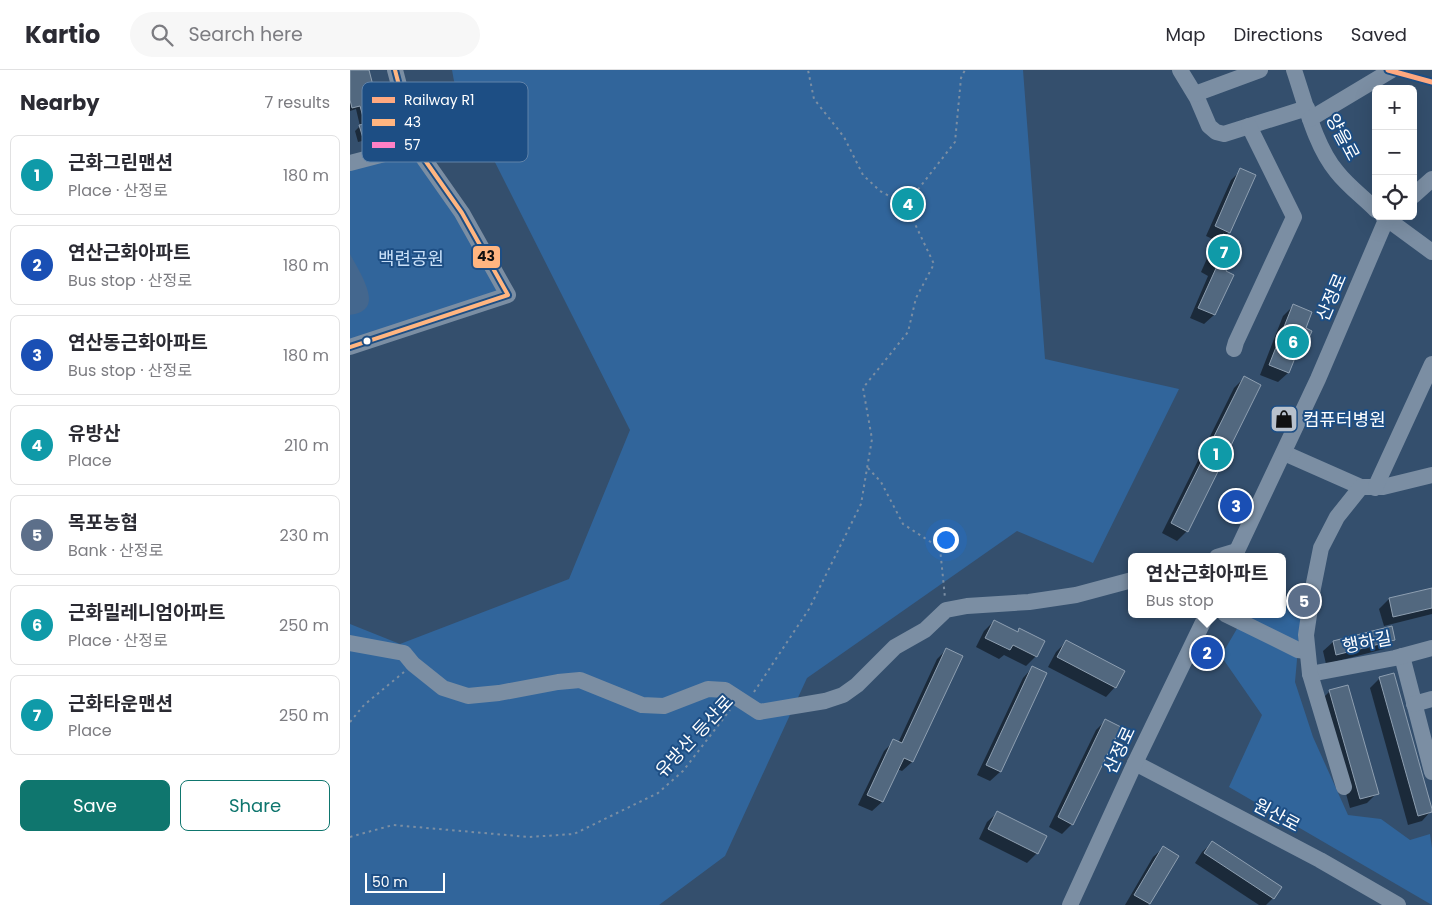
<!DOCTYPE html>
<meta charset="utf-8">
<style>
:root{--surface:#fff;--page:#f7f7f7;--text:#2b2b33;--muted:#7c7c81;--line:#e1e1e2;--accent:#0f766e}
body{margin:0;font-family:Poppins,"Noto Sans KR",sans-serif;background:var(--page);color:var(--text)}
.controls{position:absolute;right:15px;top:15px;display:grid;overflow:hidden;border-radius:8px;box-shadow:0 5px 20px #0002}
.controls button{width:45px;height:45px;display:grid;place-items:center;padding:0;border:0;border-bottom:1px solid var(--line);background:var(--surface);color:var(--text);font:25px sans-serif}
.scale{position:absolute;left:15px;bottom:12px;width:80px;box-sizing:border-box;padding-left:5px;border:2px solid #fff;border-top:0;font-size:14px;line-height:18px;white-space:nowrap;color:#fff;-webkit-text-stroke:4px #1d4e84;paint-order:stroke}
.you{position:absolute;left:595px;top:469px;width:18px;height:18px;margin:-12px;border:4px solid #fff;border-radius:50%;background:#1a73e8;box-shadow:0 0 0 8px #1a73e833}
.badge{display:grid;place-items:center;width:32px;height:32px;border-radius:50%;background:var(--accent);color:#fff;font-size:16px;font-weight:700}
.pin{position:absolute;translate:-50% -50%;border:2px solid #fff;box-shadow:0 1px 5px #0006}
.popup{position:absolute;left:778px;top:483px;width:158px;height:65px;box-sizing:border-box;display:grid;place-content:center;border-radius:8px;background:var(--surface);filter:drop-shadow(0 1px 4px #0005);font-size:16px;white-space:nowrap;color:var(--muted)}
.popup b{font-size:19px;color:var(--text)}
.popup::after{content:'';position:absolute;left:50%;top:100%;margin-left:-10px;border:10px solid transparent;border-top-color:var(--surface)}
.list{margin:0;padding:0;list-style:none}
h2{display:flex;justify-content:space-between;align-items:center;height:65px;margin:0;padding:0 20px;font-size:21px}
h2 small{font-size:16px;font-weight:400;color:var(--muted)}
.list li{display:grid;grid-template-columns:32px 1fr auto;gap:15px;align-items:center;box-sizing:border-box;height:80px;margin:0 10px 10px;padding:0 10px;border:1px solid var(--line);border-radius:8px}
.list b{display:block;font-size:19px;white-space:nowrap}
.list p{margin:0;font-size:16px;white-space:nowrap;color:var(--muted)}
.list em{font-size:16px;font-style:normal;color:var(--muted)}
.actions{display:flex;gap:10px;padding:15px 20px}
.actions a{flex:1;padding:11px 0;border:1px solid var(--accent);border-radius:8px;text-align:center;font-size:18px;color:var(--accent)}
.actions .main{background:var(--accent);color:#fff}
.icon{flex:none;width:28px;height:28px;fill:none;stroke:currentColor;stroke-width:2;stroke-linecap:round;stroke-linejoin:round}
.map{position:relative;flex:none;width:1082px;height:835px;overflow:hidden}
header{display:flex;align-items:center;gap:30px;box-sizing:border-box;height:70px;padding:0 25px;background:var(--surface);border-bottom:1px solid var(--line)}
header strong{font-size:24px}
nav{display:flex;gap:28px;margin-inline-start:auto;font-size:18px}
.search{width:350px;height:45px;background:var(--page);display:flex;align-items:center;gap:12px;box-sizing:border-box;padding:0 18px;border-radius:28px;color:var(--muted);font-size:19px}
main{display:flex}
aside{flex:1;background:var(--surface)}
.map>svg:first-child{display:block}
.green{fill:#31659b}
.water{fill:#44678e}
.shadow{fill:#0007}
.building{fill:#52687f;stroke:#8e9fb1}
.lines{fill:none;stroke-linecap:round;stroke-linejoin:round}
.path{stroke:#7b8ea3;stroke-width:2;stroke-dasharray:2.5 4;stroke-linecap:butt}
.minor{stroke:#7b8ea3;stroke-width:16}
.bus-1-casing{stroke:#1d4e84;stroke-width:8}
.bus-1{stroke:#ffb580;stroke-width:4}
.rail-1-casing{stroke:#1d4e84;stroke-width:9}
.rail-1{stroke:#ffa980;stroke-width:5}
.bus-dot{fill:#fff;stroke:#1d4e84;stroke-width:2}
.labels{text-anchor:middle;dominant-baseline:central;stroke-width:4;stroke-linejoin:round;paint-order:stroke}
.street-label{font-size:18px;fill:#fff;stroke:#1d4e84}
.park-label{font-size:18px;fill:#c9e0f8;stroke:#1d4e84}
.poi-label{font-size:18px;fill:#fff;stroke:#1d4e84;text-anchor:start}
.key{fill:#1d4e84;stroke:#6183a9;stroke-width:1}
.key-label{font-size:14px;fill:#fff}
.line-badge{stroke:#1d4e84;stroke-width:2}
.pale-badge-label{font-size:14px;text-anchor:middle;font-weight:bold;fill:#111}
</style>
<header>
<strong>Kartio</strong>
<div class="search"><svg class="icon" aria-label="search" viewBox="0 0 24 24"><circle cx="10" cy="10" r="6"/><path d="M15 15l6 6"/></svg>Search here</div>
<nav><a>Map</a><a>Directions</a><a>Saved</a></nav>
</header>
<main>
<aside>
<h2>Nearby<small>7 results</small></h2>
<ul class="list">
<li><span class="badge" style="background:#0f9aa8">1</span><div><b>근화그린맨션</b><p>Place · 산정로</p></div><em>180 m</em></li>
<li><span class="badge" style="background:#1a4fb4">2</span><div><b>연산근화아파트</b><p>Bus stop · 산정로</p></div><em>180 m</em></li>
<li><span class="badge" style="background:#1a4fb4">3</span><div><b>연산동근화아파트</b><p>Bus stop · 산정로</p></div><em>180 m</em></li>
<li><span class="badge" style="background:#0f9aa8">4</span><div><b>유방산</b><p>Place</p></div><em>210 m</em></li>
<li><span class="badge" style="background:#5c6f8a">5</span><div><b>목포농협</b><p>Bank · 산정로</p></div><em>230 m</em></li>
<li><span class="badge" style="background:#0f9aa8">6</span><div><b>근화밀레니엄아파트</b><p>Place · 산정로</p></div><em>250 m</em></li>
<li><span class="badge" style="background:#0f9aa8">7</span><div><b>근화타운맨션</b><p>Place</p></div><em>250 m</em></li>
</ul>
<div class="actions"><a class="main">Save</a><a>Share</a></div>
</aside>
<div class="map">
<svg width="1082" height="835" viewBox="0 0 1082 835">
<rect width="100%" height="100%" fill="#344f6d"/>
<g class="green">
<polygon points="102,0 673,0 695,289 829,319 743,493 667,461 457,608 375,786 309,835 0,835 0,554 50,574 219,509 280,360 104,11"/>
<polygon points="69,82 149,223 0,271 0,100"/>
<polygon points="954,531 949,567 945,612 963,667 998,745 1031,749 1060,770 1080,764 1082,778 1082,835 879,717 912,645 871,586 895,545 932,544 932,536"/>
</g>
<path class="water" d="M0,184C6,196 28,228 15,239C11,243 5,244 0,245Z"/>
<g class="shadow">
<polygon points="0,0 18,0 34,62 29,67 8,72 5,61 10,56 6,39 0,41"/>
<polygon points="891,100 879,162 875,166 874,201 864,245 854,254 840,248 858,206 851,202 863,175 867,171 856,166 881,110"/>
<polygon points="943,236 954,259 951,284 941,294 938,303 928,312 910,305 933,246"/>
<polygon points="894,308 837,461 827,471 812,463 884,318"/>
<polygon points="1082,519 1082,544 1034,556 1029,539 1039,529"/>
<polygon points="644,551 667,563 670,560 686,586 676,596 654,585 649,589 626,577 634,561"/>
<polygon points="1044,570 1034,579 976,594 973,581 983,572"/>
<polygon points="716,572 765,617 756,627 698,597 706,582"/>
<polygon points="596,580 611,587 562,692 552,701 547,699 532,732 522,741 508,735 534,681 544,671 548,673 587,589"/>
<polygon points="682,598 695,604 650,702 640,711 627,705 673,608"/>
<polygon points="1043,605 1081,741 1072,751 1058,755 1020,618 1029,609"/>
<polygon points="980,621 1027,723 1017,733 1000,738 970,631"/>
<polygon points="755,651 722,754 712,764 699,757 746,660"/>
<polygon points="647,743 695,767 687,783 677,793 629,769 637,752"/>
<polygon points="862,773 923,828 916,835 909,835 845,793 852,782"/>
<polygon points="813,778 827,786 799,834 798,835 775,835 803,787"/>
</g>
<g class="building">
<polygon points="0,0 19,0 35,62 13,68 9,55 15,54 10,36 2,38 0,30"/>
<polygon points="890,98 906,105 880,163 865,156"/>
<polygon points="873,164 889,171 876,201 884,205 865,245 848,238 867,196 860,193"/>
<polygon points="943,234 962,242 956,258 962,261 952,285 947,283 939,303 919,295"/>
<polygon points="894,306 911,315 838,462 821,453"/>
<polygon points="1082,518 1082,538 1043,547 1039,528"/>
<polygon points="644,550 668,562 669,558 695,571 687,587 663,575 660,580 635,568"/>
<polygon points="1042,556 1045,570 986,585 983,571"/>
<polygon points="716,570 775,601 766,618 707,587"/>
<polygon points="596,578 613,586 563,692 554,688 533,732 517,725 543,669 552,673"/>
<polygon points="682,596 697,603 651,702 636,695"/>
<polygon points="1044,603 1082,739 1082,742 1068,746 1029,607"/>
<polygon points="998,615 1029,724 1010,729 979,620"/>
<polygon points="755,649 771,657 723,755 708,747"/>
<polygon points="647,741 697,766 688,784 638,759"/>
<polygon points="862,771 932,817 924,829 854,783"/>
<polygon points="813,776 829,786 800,834 784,825"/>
</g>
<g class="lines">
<g class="path">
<polyline points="556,135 605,72 611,8 615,0"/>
<polyline points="518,398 531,412 553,454 590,478 595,528"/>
<polyline points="404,622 459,539 511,434 522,369 513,318 558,262 566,228 584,194 556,135 530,121 513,105 494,67 464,29 458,0"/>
<polyline points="0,652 14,635 54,602"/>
<polyline points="0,767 43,755 179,767 224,764 308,723 333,701 380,640"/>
</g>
<g class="minor">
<polyline points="830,0 847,28 859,56 866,62 874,64 957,38"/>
<path d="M944,0C955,32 965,76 987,102C998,116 1013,127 1026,140"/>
<polyline points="845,24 910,0"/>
<polyline points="960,49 1042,0"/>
<polyline points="0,93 65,76"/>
<polyline points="1063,126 1082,109"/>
<polyline points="1033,146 1082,182"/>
<polyline points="0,277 158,225 112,143 65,76 45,0"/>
<polyline points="884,279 886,272 944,147 899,56"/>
<polyline points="934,383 1011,417 1033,417 1082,405"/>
<polyline points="1025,418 1082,294"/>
<polyline points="867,487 887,481"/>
<polyline points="884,487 968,309 1036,150 1040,146"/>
<polyline points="875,544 948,580 956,581"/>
<polyline points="0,573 54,583 63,594 93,618 118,626 149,623 208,612 230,610 292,635 314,636 358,619 375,620 409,642 475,631 493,625 507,615 545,577 575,560 596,540 617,536 679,532 726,525 782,510"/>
<polyline points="1052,586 1082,702"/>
<polyline points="960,604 1045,588 1082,578"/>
<polyline points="1064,634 1082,629"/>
<polyline points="785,693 970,790 1048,835"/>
<polyline points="994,717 960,604 956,565 963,518 971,478 987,447 1011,417"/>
<polyline points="720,835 785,693 857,544"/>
</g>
<defs>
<polyline id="bus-1" points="0,277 158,225 112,143 65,76 45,0"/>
</defs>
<use href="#bus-1" class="bus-1-casing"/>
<use href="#bus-1" class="bus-1"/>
<defs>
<polyline id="rail-1" points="1038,0 1082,12"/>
</defs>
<use href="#rail-1" class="rail-1-casing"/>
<use href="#rail-1" class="rail-1"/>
</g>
<defs>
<symbol id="shop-square" viewBox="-11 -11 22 22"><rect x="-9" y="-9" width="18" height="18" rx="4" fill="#b8c1cc" stroke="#1d4e84"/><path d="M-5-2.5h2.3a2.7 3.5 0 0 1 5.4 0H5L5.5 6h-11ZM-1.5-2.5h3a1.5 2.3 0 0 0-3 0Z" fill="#111"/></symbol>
</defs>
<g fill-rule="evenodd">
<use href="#shop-square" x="918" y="333" width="32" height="32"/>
</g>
<circle class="bus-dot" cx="17" cy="271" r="4.5"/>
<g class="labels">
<g class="street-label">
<text transform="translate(993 67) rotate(62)">양을로</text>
<text transform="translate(981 227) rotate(-67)">산정로</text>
<text transform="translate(1017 572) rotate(-11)">행하길</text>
<text transform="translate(344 666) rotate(-47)">유방산 등산로</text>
<text transform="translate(769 680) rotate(-65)">산정로</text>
<text transform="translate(927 745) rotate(28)">원산로</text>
</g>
<g class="park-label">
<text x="61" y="188">백련공원</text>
</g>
<g class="poi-label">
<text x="953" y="349">컴퓨터병원</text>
</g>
</g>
<rect x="12" y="12" width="166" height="80" rx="8" class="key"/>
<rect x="22" y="27" width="23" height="6" fill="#ffa980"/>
<rect x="22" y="49" width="23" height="7" fill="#ffb580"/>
<rect x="22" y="72" width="23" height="6" fill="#ff80c5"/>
<g class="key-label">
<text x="54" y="35">Railway R1</text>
<text x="54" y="57">43</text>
<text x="54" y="80">57</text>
</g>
<rect class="line-badge" x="122" y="175" width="29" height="24" rx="5" fill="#ffb580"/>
<g class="pale-badge-label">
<text x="136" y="191">43</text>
</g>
</svg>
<div class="controls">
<button>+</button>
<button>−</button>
<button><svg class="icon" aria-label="locate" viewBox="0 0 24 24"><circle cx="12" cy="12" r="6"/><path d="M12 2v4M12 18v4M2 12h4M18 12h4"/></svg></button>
</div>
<div class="scale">50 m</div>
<div class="you"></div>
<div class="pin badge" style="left:866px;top:384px;background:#0f9aa8">1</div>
<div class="pin badge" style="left:857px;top:583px;background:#1a4fb4">2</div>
<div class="popup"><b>연산근화아파트</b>Bus stop</div>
<div class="pin badge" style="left:886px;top:436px;background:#1a4fb4">3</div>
<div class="pin badge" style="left:558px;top:134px;background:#0f9aa8">4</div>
<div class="pin badge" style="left:954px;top:531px;background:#5c6f8a">5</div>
<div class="pin badge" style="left:943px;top:272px;background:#0f9aa8">6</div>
<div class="pin badge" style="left:874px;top:182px;background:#0f9aa8">7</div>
</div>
</main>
